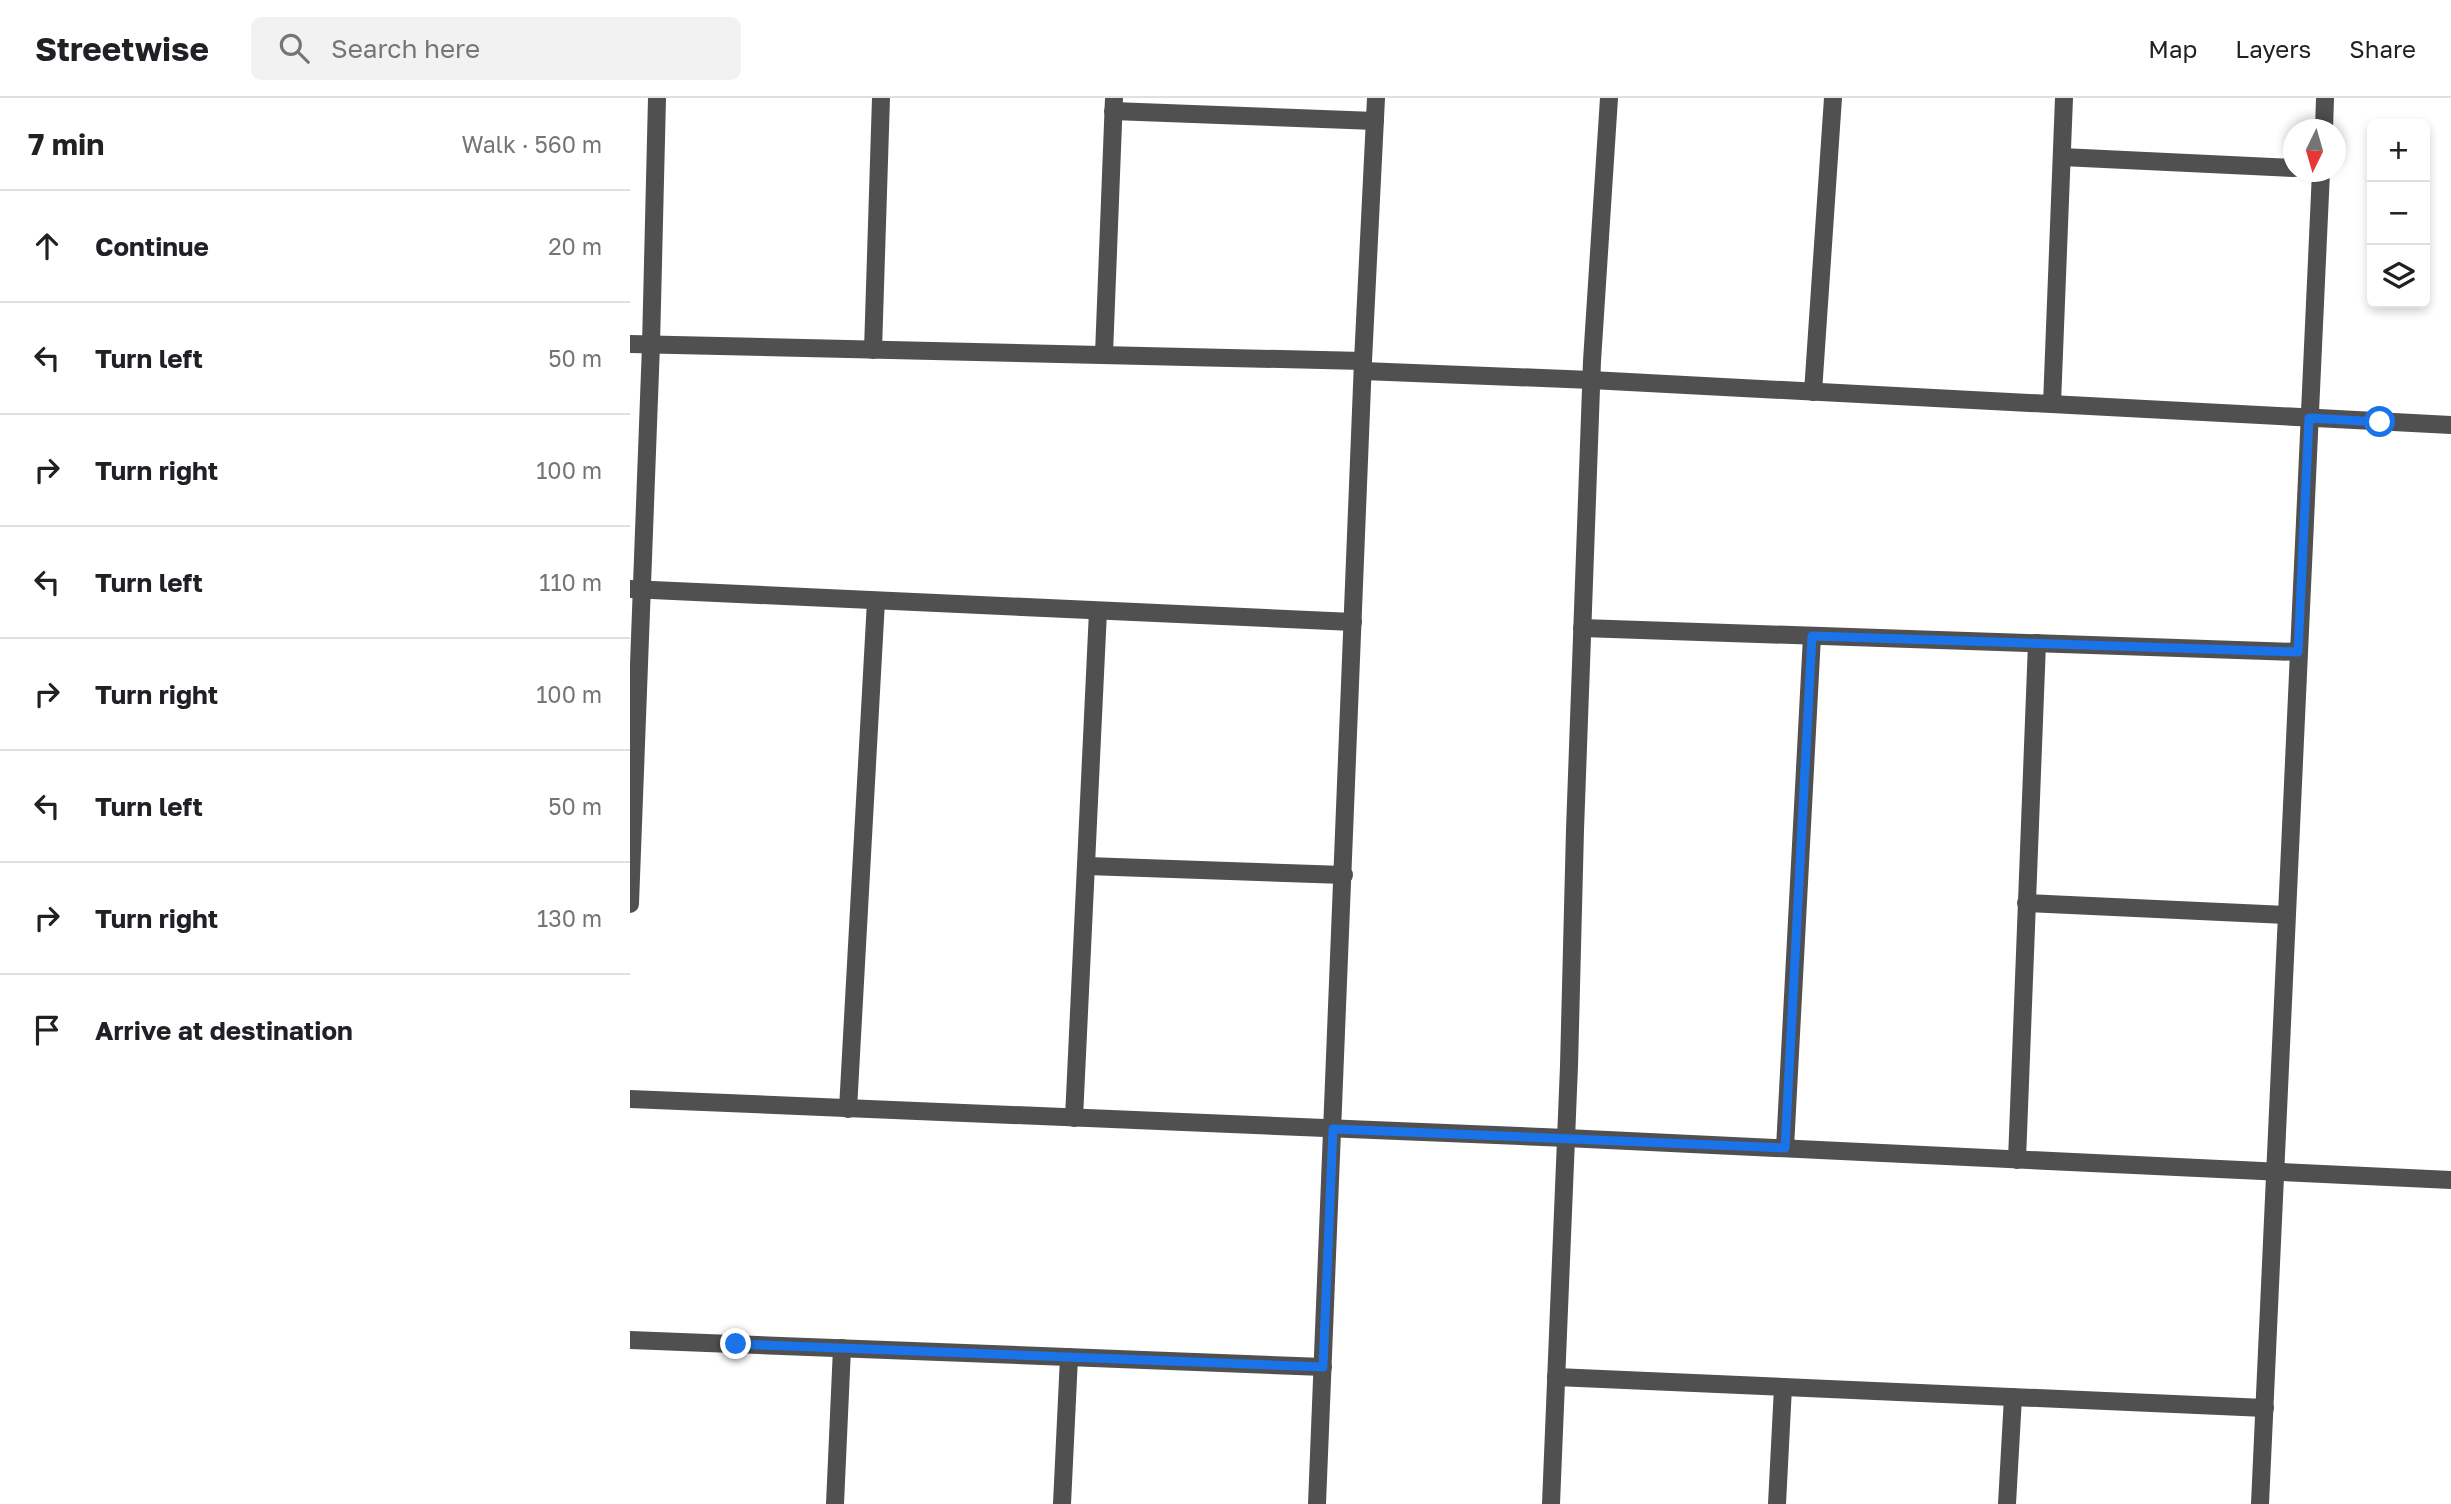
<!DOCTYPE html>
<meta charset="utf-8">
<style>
:root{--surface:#fff;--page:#f2f2f2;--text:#202124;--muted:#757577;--line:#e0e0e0}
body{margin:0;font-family:"Golos Text",sans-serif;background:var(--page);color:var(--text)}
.controls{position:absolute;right:21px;top:21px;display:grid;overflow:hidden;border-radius:10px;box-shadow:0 4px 10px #0003}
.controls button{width:63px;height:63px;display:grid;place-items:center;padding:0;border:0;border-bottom:2px solid var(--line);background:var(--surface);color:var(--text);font:35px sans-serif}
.compass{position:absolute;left:1653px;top:21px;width:63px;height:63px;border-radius:50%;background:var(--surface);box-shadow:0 4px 10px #0003;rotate:185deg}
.stop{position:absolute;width:21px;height:21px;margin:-16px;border:5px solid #1a73e8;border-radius:50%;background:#fff}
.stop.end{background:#1a73e8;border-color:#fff;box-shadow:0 2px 7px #0008}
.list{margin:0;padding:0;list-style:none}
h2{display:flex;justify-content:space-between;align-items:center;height:91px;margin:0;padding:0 28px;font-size:30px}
h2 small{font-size:23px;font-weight:400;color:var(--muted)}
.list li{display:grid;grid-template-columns:46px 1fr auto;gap:21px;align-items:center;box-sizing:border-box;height:112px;padding:0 28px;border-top:2px solid var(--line)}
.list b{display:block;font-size:26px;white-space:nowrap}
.list em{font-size:23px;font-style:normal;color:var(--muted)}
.icon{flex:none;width:38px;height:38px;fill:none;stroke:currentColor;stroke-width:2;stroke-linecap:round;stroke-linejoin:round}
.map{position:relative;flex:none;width:1821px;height:1406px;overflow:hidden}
header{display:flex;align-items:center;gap:42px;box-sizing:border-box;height:98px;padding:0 35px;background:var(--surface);border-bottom:2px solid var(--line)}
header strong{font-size:33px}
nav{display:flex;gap:38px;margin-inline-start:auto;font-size:24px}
.search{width:490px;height:63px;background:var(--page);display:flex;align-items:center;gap:18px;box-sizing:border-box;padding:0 24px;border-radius:10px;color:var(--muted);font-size:26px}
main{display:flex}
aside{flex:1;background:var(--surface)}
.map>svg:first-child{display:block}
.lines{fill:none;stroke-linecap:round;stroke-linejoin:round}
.minor{stroke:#505050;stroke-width:18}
.route{stroke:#1a73e8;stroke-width:9}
</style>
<header>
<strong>Streetwise</strong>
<div class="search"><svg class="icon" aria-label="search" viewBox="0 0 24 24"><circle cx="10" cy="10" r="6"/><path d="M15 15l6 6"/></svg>Search here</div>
<nav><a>Map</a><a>Layers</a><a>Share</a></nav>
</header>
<main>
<aside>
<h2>7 min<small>Walk · 560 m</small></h2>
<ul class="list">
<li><svg class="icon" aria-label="ahead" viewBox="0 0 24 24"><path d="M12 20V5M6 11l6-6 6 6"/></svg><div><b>Continue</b></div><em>20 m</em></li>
<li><svg class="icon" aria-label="left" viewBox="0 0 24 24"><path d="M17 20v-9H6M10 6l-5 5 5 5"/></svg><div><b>Turn left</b></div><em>50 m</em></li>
<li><svg class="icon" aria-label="right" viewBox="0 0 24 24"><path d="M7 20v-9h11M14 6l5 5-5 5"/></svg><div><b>Turn right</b></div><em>100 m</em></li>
<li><svg class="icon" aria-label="left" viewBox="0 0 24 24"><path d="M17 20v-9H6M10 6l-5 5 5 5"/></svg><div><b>Turn left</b></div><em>110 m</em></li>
<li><svg class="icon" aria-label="right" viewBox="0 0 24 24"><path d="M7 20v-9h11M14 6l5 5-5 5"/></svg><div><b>Turn right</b></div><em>100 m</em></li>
<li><svg class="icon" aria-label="left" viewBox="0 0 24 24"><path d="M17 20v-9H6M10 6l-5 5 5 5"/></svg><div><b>Turn left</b></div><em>50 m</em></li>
<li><svg class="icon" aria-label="right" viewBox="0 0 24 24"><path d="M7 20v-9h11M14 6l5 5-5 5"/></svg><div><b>Turn right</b></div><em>130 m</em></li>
<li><svg class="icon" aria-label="arrive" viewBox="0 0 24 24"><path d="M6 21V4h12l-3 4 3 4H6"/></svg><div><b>Arrive at destination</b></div></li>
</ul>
</aside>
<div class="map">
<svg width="1821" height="1406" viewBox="0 0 1821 1406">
<rect width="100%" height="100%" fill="#fff"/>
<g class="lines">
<g class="minor">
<polyline points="483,13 745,23"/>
<polyline points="1694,32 1695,0"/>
<polyline points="1432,59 1664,70"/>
<polyline points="0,246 733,263"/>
<polyline points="243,252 251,0"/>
<polyline points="474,256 484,0"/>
<polyline points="733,273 961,282 1821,327"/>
<polyline points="1183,294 1203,0"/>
<polyline points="1422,306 1434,0"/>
<polyline points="0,491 723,524"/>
<polyline points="952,530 1668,554"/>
<polyline points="457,768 714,777"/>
<polyline points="1396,805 1656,817"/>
<polyline points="0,806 21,247 27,0"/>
<polyline points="0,1001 936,1040 1821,1082"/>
<polyline points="218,1011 246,503"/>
<polyline points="444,1020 468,513"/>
<polyline points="1155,1050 1182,538"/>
<polyline points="1387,1062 1407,545"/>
<polyline points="0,1242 693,1269"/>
<polyline points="926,1279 1635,1310"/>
<polyline points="205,1406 212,1250"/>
<polyline points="432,1406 439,1259"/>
<polyline points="687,1406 733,263 746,0"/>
<polyline points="921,1406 939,968 945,732 962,263 979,0"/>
<polyline points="1147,1406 1153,1289"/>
<polyline points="1377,1406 1383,1299"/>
<polyline points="1630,1406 1691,74"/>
</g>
</g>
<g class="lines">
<polyline class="route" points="106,1246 693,1269 703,1031 1155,1050 1182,538 1668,554 1679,320 1750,324"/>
</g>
</svg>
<div class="controls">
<button>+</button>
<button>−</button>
<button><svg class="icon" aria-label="layers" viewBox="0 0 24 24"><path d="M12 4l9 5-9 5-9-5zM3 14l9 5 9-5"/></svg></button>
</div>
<svg class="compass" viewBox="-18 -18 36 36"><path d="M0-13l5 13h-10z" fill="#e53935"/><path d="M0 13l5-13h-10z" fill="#757577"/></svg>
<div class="stop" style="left:1750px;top:324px"></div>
<div class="stop end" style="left:106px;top:1246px"></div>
</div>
</main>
